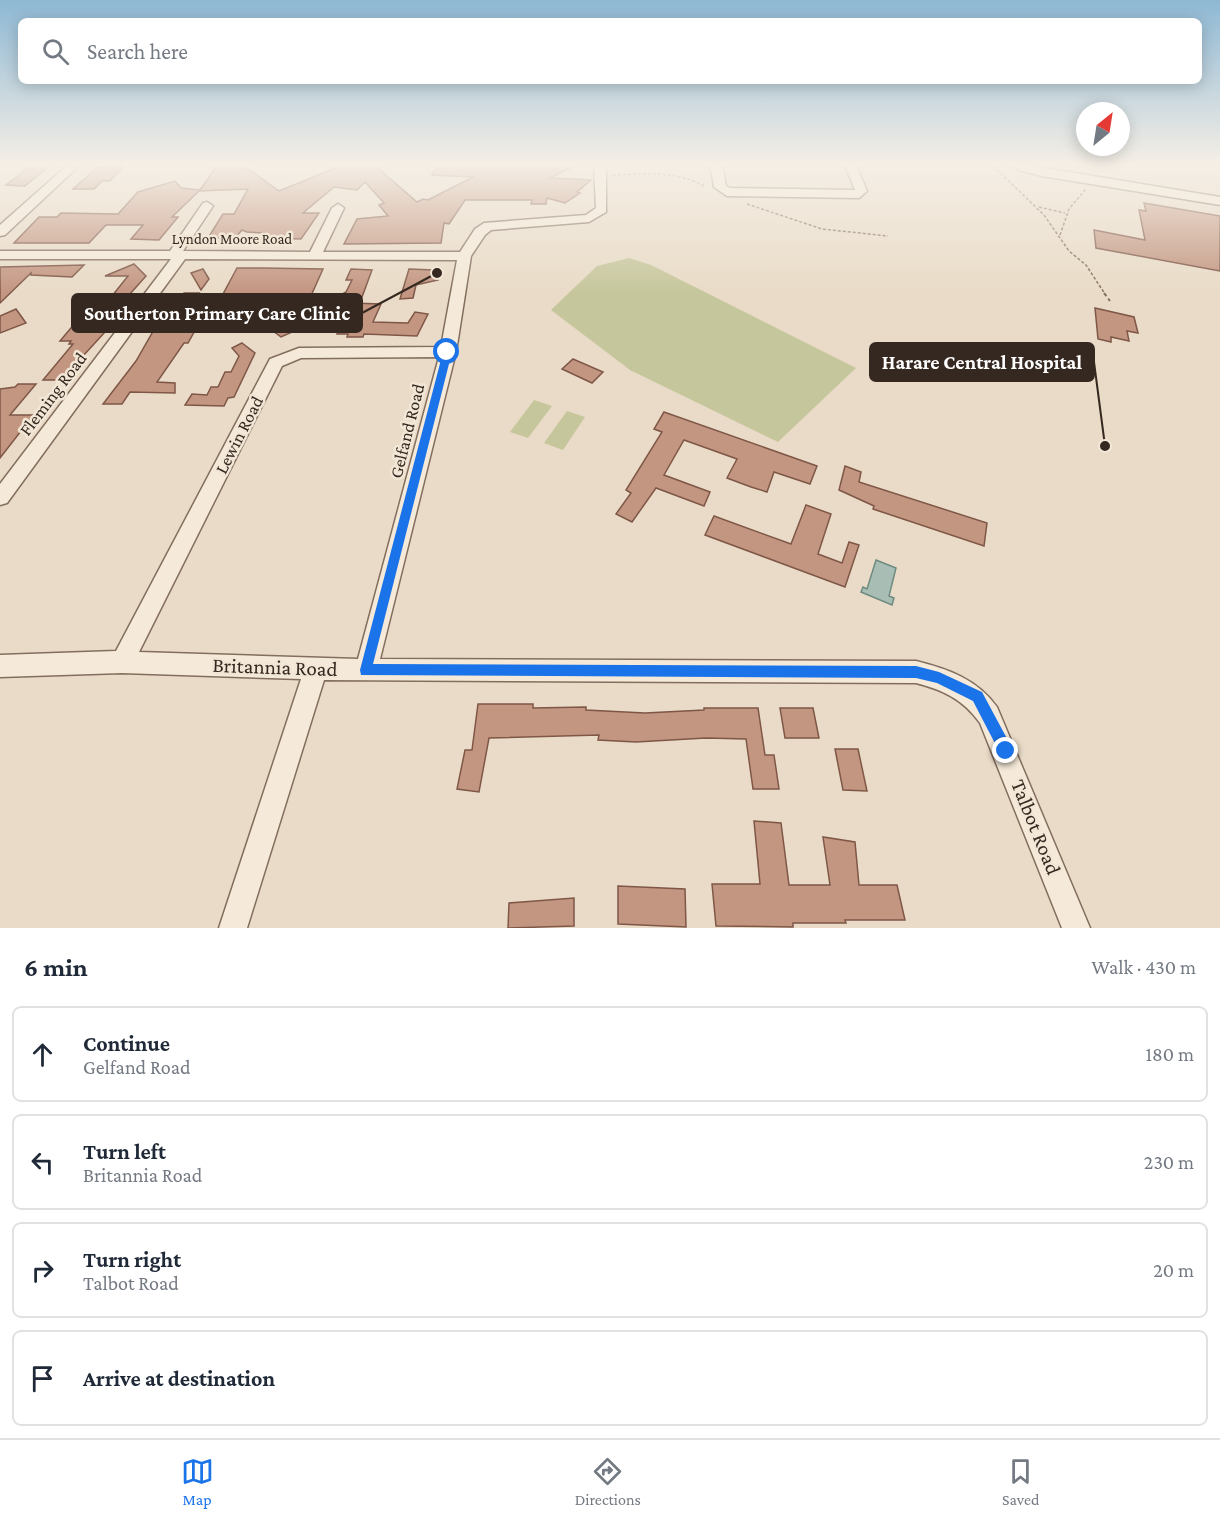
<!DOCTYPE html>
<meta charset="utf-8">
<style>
:root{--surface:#fff;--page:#f6f6f7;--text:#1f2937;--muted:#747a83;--line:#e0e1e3;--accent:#1a73e8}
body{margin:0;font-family:"Crimson Pro",serif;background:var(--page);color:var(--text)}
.compass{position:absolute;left:1076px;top:102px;width:54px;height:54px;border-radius:50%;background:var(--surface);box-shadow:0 3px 15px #0003;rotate:30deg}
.stop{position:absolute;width:18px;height:18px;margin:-14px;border:4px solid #1a73e8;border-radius:50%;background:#fff}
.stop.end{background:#1a73e8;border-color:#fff;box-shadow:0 2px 6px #0008}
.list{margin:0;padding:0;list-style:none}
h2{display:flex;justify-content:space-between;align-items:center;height:78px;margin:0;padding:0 24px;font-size:26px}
h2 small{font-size:20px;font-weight:400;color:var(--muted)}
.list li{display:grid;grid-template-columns:39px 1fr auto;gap:18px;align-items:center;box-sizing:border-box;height:96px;margin:0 12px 12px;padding:0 12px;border:2px solid var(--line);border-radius:9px}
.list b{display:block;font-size:22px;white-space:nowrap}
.list p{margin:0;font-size:20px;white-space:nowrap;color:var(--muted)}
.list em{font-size:20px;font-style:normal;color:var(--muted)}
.icon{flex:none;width:33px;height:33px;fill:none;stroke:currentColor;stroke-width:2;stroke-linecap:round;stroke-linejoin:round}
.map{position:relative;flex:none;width:1220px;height:928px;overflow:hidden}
.search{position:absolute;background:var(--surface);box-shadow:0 3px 15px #0003;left:18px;right:18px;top:18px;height:66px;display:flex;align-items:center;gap:15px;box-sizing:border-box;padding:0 21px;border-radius:9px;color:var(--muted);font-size:22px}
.sheet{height:510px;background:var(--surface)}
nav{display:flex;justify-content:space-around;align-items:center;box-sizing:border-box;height:84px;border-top:2px solid var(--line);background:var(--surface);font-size:16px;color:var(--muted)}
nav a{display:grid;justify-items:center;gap:3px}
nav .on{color:var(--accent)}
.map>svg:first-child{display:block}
.green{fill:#c6c69c}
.water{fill:#a8beb5;stroke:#6f8b81;stroke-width:1.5}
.building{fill:#c39681;stroke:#7f5747;stroke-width:1.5}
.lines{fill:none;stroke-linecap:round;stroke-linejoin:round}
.minor-casing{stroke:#836e5e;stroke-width:3}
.path-far1{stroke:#836e5e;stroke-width:1.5;stroke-dasharray:3 2;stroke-linecap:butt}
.path{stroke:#836e5e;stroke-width:2;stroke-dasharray:4 3;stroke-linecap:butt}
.minor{fill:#f5ead9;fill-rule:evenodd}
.route{fill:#1a73e8}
.labels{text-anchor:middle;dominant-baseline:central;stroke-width:5;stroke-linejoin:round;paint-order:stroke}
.far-street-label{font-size:15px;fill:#352820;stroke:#f2e7d6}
.street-label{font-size:18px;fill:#352820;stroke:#f2e7d6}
.near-street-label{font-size:21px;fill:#352820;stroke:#f2e7d6}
.leader{fill:none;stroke:#352820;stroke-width:2}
.callout-dot{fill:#352820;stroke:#f2e7d6;stroke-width:2}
.callout{fill:#352820;stroke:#352820;stroke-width:2}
.callout-label{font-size:20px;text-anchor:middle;font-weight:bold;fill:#fff}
</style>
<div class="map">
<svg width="1220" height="928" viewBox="0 0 1220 928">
<rect width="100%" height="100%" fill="#e9dbc7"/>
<g class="green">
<polygon points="629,258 651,265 856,368 778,442 630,370 551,310 597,266"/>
<polygon points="534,400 552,406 528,438 510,432"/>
<polygon points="567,411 585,417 563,450 544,443"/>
</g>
<polygon class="water" points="876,560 896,568 889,596 894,598 892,605 861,592 863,587 867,589"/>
<g class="building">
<polygon points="34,163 53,163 25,186 6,185"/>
<polygon points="219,163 240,163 279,191 348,163 372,163 417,202 423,199 428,200 473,177 432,175 438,163 580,163 550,178 591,180 577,192 580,193 565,203 547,198 546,204 531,204 532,200 465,200 449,224 444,223 441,243 344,244 357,219 388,216 379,205 384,203 365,182 357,190 334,187 303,213 319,213 301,239 262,238 265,233 247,232 242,230 235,238 208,238 223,214 234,214 248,189 199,191 172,217 178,217 159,240 131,239 143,225 106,225 89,243 14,243 39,217 57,217 61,213 118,214 138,192 175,181 181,188 200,190"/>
<polygon points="124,166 110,181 102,181 94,189 73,189 98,167"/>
<polygon points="1144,203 1220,216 1220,271 1096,248 1094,230 1145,240 1139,210 1146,211"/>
<polygon points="134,264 146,276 96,332 105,332 61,380 43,380 73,344 69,344 71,341 60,341 86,310 100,311 128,276 105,276"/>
<polygon points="84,265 72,277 31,275 31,273 0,303 0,267"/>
<polygon points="237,268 263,268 323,269 310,298 291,298 292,295 222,296"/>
<polygon points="203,269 209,279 201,290 191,273"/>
<polygon points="351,269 372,270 362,297 335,298 346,292 352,280 346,280"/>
<polygon points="409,269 434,270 438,280 416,285 413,298 400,299"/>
<polygon points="184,293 199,293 182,317 202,318 188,343 184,343 157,382 175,383 175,393 130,392 122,404 103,404 136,361 159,321 167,310 172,311"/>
<polygon points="350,303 381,304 373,322 408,323 415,312 428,314 417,336 364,334 363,337 347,337 348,334 337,334"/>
<polygon points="1095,308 1134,317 1138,333 1127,331 1129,341 1111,337 1111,342 1098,339"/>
<polygon points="16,309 26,323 0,333 0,316"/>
<polygon points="295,319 306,326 281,337 269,328"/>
<polygon points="242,343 255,353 234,397 228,398 224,406 185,405 192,394 207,395 211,387 218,387 225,372 231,372 239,356 232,348"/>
<polygon points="573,359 603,372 592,383 562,369"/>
<polygon points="18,384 36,384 10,415 39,415 27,431 21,431 0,458 0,389 15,387"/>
<polygon points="664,412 817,466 810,484 774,472 767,492 751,487 727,478 737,459 684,440 664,475 710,492 704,506 656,488 632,522 616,514 631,493 626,490 662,432 654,429"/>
<polygon points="845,466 861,472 859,482 987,523 984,546 873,509 874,506 839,490"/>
<polygon points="806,505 831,514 818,554 842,563 849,542 859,545 845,587 705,535 714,516 791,544"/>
<polygon points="478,704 533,704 533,708 586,707 586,710 645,713 704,710 704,708 758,708 765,755 774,755 779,789 753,789 746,739 706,738 636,742 598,740 599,735 489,738 479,792 457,789 465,750 472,750"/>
<polygon points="780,708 813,708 819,738 785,738"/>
<polygon points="835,749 858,749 867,791 843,790"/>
<polygon points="754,821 781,823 789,885 830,885 823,837 855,842 859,885 897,885 905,920 845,920 846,923 793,923 793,927 716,926 712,884 760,884"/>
<polygon points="618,886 685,889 686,927 618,924"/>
<polygon points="574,898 574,926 508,928 509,903"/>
</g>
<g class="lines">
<defs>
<g id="minor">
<polygon points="70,163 82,163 5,235 0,236 0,225"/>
<path d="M594,163H606V212L589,222L491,230L485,235L471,256L456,352L380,659L916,661C948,669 977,679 997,707L1090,928H1062L980,723C963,699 943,690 916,683L324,680L247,928H219L301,679L122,673L0,677V655L116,651L270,359L299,348L441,347L457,260L185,259L7,503L0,505V484L171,259H0V251H170L203,203L207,202L213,206L183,251L310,252L332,208L338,204L344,208L323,252H460L475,229L484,223L586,215L596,208ZM439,357L358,659L139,652L282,366L301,358Z"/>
<polygon points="710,163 722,163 726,186 730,188 855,190 844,163 855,163 867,191 859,198 727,196 714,187"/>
<polygon points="1014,163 1220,197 1220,205 1042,176 1018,170"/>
</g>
</defs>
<use href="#minor" class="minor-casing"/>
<g class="path-far1">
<polyline points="990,163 1044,215 1069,251 1086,265 1105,294"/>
<path d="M613,175C645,174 677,170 706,187"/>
<polyline points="747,204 822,229 888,236"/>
<polyline points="1039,207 1065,213"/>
<polyline points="1060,235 1069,209 1086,189"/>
</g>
<polyline class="path" points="1104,293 1110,301"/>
<use href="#minor" class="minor"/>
</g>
<linearGradient id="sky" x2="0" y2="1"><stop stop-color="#8eb8d4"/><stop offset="0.56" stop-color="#f5efe6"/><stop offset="1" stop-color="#f5efe6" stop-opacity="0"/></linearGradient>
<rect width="1220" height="293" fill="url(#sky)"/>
<polygon class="route" points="447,349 452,352 373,664 916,666 939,672 982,692 1011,746 1011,755 1001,755 973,701 937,683 916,678 361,675 360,670 443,352"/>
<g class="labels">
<g class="far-street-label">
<text x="232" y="239">Lyndon Moore Road</text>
</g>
<g class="street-label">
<text transform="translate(53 394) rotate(-53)">Fleming Road</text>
<text transform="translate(407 431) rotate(-76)">Gelfand Road</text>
<text transform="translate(239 435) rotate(-63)">Lewin Road</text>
</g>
<g class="near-street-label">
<text transform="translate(275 667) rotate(2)">Britannia Road</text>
<text transform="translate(1036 827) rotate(68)">Talbot Road</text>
</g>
</g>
<path class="leader" d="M437 273L362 313M1105 446L1094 362"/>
<g class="callout-dot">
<circle cx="437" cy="273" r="6"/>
<circle cx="1105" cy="446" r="6"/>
</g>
<g class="callout">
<rect x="72" y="294" width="290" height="38" rx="6"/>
<rect x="870" y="343" width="224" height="38" rx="6"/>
</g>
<g class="callout-label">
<text x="217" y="320">Southerton Primary Care Clinic</text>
<text x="982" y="369">Harare Central Hospital</text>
</g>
</svg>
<svg class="compass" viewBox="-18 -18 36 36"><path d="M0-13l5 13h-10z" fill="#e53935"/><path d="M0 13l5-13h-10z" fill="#747a83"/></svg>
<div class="stop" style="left:447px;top:352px"></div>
<div class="stop end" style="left:1006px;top:751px"></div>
<div class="search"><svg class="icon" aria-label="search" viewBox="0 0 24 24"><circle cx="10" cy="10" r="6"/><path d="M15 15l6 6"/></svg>Search here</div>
</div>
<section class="sheet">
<h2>6 min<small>Walk · 430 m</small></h2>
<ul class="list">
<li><svg class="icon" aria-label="ahead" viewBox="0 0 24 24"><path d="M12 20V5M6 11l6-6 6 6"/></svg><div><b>Continue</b><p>Gelfand Road</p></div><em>180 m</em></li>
<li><svg class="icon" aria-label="left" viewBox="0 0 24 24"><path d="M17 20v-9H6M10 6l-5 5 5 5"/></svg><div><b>Turn left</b><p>Britannia Road</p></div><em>230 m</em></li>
<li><svg class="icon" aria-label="right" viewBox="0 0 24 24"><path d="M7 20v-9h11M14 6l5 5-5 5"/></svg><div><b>Turn right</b><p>Talbot Road</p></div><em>20 m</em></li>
<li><svg class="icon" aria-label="arrive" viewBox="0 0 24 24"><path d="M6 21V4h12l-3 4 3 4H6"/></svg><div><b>Arrive at destination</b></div></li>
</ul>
</section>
<nav>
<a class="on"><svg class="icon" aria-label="map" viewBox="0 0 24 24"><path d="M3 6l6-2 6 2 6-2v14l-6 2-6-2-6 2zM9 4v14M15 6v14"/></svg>Map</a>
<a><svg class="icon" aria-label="directions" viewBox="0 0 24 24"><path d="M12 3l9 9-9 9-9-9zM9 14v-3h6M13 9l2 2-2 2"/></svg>Directions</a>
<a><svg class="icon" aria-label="saved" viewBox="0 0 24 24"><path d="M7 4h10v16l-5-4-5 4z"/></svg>Saved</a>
</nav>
